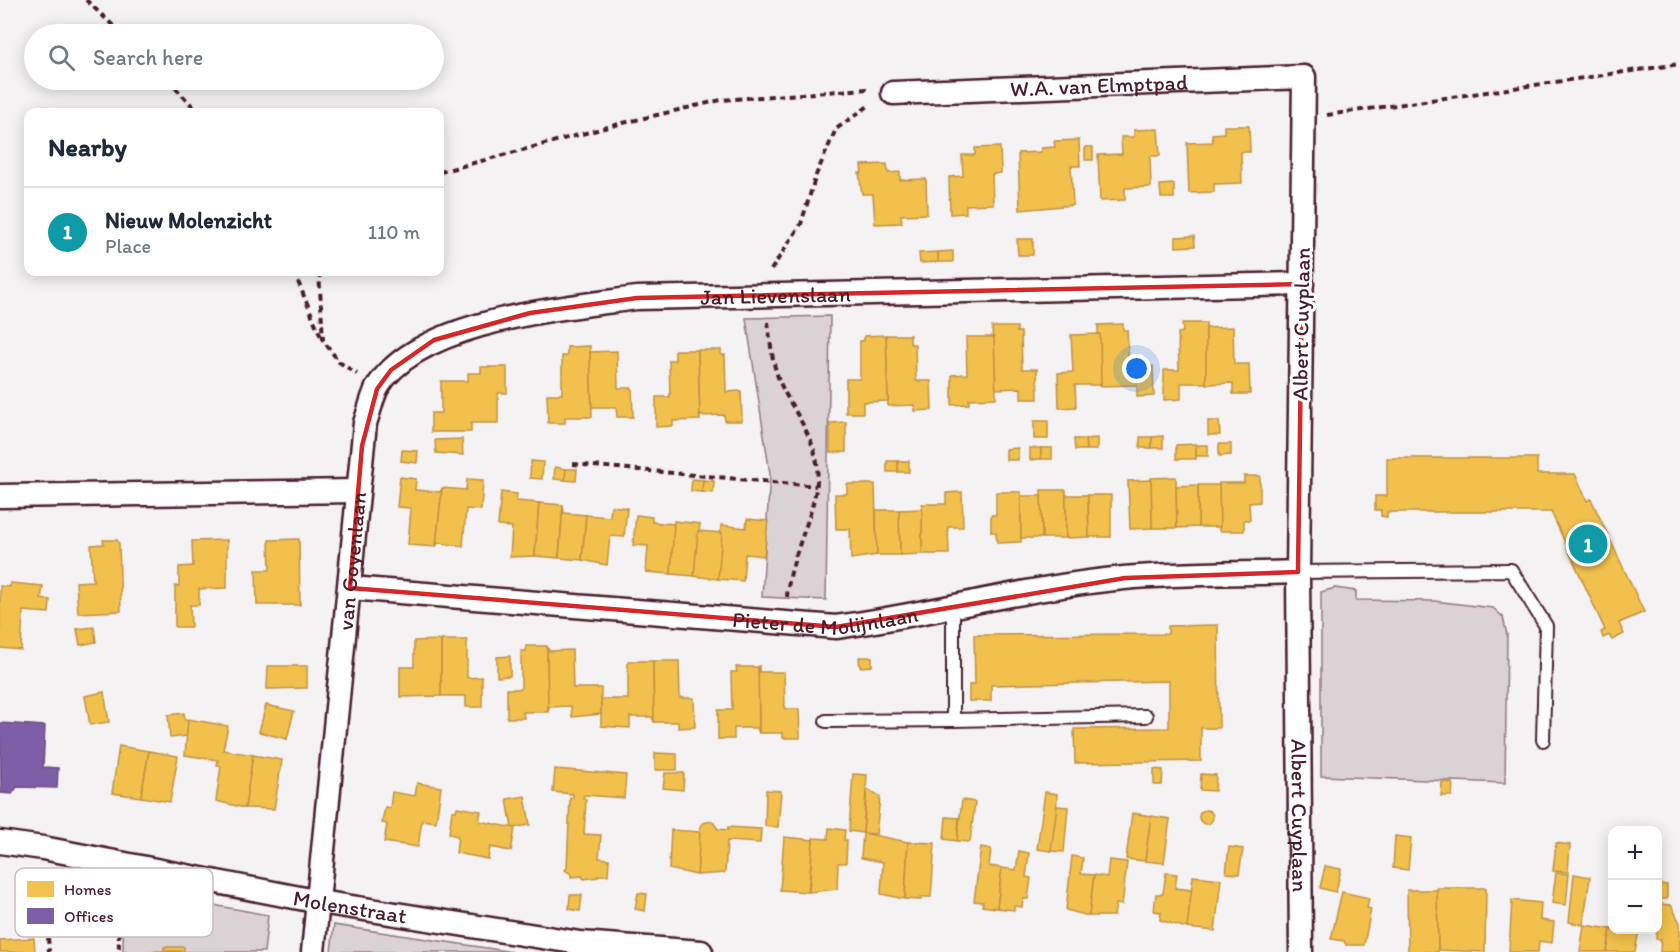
<!DOCTYPE html>
<meta charset="utf-8">
<style>
:root{--surface:#fff;--page:#f2f2f3;--text:#1f2937;--muted:#747a83;--line:#e0e1e3;--accent:#111827}
body{margin:0;font-family:Itim,sans-serif;background:var(--page);color:var(--text)}
.controls{position:absolute;right:18px;bottom:18px;display:grid;overflow:hidden;border-radius:12px;box-shadow:0 3px 15px #0003}
.controls button{width:54px;height:54px;display:grid;place-items:center;padding:0;border:0;border-bottom:2px solid var(--line);background:var(--surface);color:var(--text);font:30px sans-serif}
.you{position:absolute;left:1137px;top:369px;width:21px;height:21px;margin:-15px;border:4px solid #fff;border-radius:50%;background:#1a73e8;box-shadow:0 0 0 9px #1a73e833}
.badge{display:grid;place-items:center;width:39px;height:39px;border-radius:50%;background:var(--accent);color:#fff;font-size:20px;font-weight:700}
.pin{position:absolute;translate:-50% -50%;border:3px solid #fff;box-shadow:0 2px 6px #0006}
.list{margin:0;padding:0;list-style:none}
h2{display:flex;justify-content:space-between;align-items:center;height:78px;margin:0;padding:0 24px;font-size:26px}
h2 small{font-size:20px;font-weight:400;color:var(--muted)}
.list li{display:grid;grid-template-columns:39px 1fr auto;gap:18px;align-items:center;box-sizing:border-box;height:90px;padding:0 24px;border-top:2px solid var(--line)}
.list b{display:block;font-size:22px;white-space:nowrap}
.list p{margin:0;font-size:20px;white-space:nowrap;color:var(--muted)}
.list em{font-size:20px;font-style:normal;color:var(--muted)}
.icon{flex:none;width:33px;height:33px;fill:none;stroke:currentColor;stroke-width:2;stroke-linecap:round;stroke-linejoin:round}
.map{position:relative;flex:none;width:1680px;height:952px;overflow:hidden}
.search{position:absolute;background:var(--surface);box-shadow:0 3px 15px #0003;left:24px;top:24px;width:420px;height:66px;display:flex;align-items:center;gap:15px;box-sizing:border-box;padding:0 21px;border-radius:33px;color:var(--muted);font-size:22px}
.panel{position:absolute;background:var(--surface);box-shadow:0 3px 15px #0003;left:24px;top:108px;width:420px;height:168px;border-radius:12px}
.map>svg:first-child{display:block}
.green{fill:#dbd2d5;stroke:#927880;stroke-width:1.5}
.homes{fill:#f2c14e;stroke:#c09044;stroke-width:1.5}
.offices{fill:#7b5ea7;stroke:#6c4b82;stroke-width:1.5}
.lines{fill:none;stroke-linecap:round;stroke-linejoin:round}
.service-casing{stroke:#4a1f2b;stroke-width:16}
.minor-casing{stroke:#4a1f2b;stroke-width:27}
.path{stroke:#4a1f2b;stroke-width:4;stroke-dasharray:6 4.5;stroke-linecap:butt}
.service{stroke:#fff;stroke-width:12}
.minor{stroke:#fff;stroke-width:22}
.marked{fill:none;stroke:#d62828;stroke-width:4.5;stroke-linejoin:round}
.labels{text-anchor:middle;dominant-baseline:central;stroke-width:6;stroke-linejoin:round;paint-order:stroke}
.street-label{font-size:22px;fill:#4a1f2b;stroke:#fff}
.key{fill:#fff;stroke:#c9bcbf;stroke-width:1.5}
.key-label{font-size:16px;fill:#4a1f2b}
</style>
<div class="map">
<svg width="1680" height="952" viewBox="0 0 1680 952">
<rect width="100%" height="100%" fill="#f4f2f2"/>
<filter id="ink" filterUnits="userSpaceOnUse"><feTurbulence type="fractalNoise" baseFrequency=".0167" numOctaves="2"/><feDisplacementMap in="SourceGraphic" scale="12" xChannelSelector="R" yChannelSelector="G"/><feConvolveMatrix kernelMatrix="1 2 1 2 8 2 1 2 1" color-interpolation-filters="sRGB"/></filter>
<g filter="url(#ink)">
<g class="green">
<polygon points="830,316 826,600 762,597 770,474 746,318"/>
<polygon points="1335,588 1356,591 1356,600 1434,601 1493,608 1503,617 1507,635 1505,783 1321,776 1321,592"/>
<polygon points="124,889 268,915 264,952 123,952"/>
<polygon points="334,924 334,925 513,952 331,952"/>
</g>
<g class="homes">
<polygon points="1224,126 1249,126 1250,152 1241,152 1242,183 1214,184 1214,192 1189,193 1187,143 1213,142 1212,134 1224,133"/>
<polygon points="1158,129 1160,156 1150,156 1151,187 1125,188 1125,200 1100,201 1098,155 1122,154 1121,137 1134,137 1134,130"/>
<polygon points="1079,140 1080,166 1071,166 1073,205 1020,210 1018,153 1041,152 1041,148 1055,147 1054,141"/>
<polygon points="1000,147 1001,173 992,174 993,204 966,205 966,213 950,214 949,177 963,176 962,155 975,155 975,148"/>
<rect x="1085" y="147" width="8" height="13"/>
<polygon points="887,164 888,173 900,172 900,180 926,179 927,214 901,215 902,223 875,224 873,194 862,194 859,173 862,173 861,165"/>
<polygon points="1174,184 1174,198 1161,198 1160,185"/>
<polygon points="1194,236 1195,246 1176,247 1176,237"/>
<polygon points="1017,239 1033,239 1033,255 1018,255"/>
<polygon points="953,251 953,262 938,262 938,252"/>
<polygon points="938,252 938,262 920,263 919,253"/>
<polygon points="1182,323 1206,323 1207,383 1181,383 1181,399 1164,400 1164,370 1179,370 1178,333 1183,332"/>
<polygon points="1123,324 1123,330 1127,330 1129,367 1153,366 1154,396 1137,397 1137,385 1099,386 1098,325"/>
<polygon points="992,327 1017,327 1017,332 1021,332 1022,369 1037,369 1038,399 1021,399 1021,388 995,389"/>
<polygon points="1233,327 1234,364 1249,364 1250,394 1233,394 1233,383 1206,384 1206,328"/>
<polygon points="1100,334 1101,385 1075,385 1076,407 1059,408 1058,373 1073,372 1071,335"/>
<polygon points="886,335 910,335 910,344 915,344 916,381 931,381 932,410 915,411 915,405 888,406"/>
<polygon points="886,335 888,401 863,402 863,413 846,413 846,379 860,379 860,341 864,341 864,336"/>
<polygon points="966,337 994,337 996,398 969,399 969,404 952,405 952,375 967,374"/>
<polygon points="590,346 592,417 565,417 565,423 548,423 547,394 562,394 562,356 567,356 567,347"/>
<polygon points="675,350 698,350 700,420 673,421 673,426 656,427 656,397 670,397 669,360 675,360"/>
<polygon points="698,350 721,350 721,355 725,355 726,392 741,391 742,421 725,421 724,415 700,416"/>
<polygon points="617,351 618,388 632,388 633,417 617,417 616,407 592,407 590,352"/>
<polygon points="481,367 507,367 507,393 498,393 498,423 471,423 471,432 431,432 431,413 441,413 441,381 468,381 468,373 481,373"/>
<rect x="1034" y="421" width="14" height="18"/>
<polygon points="1208,421 1219,421 1220,435 1208,435"/>
<polygon points="846,422 846,452 830,453 830,423"/>
<polygon points="1163,436 1163,448 1151,448 1152,437"/>
<polygon points="1140,437 1152,437 1151,448 1140,448"/>
<polygon points="1097,438 1097,450 1086,450 1085,439"/>
<polygon points="462,439 463,455 436,453 435,440"/>
<polygon points="1074,439 1085,439 1086,450 1075,450"/>
<polygon points="1196,444 1196,459 1176,459 1176,445"/>
<polygon points="1219,444 1231,444 1231,455 1219,456"/>
<rect x="1196" y="445" width="12" height="11"/>
<polygon points="1018,448 1018,460 1006,460 1006,449"/>
<polygon points="1030,448 1041,448 1041,459 1030,460"/>
<rect x="1041" y="448" width="11" height="11"/>
<polygon points="402,450 418,451 417,463 401,461"/>
<polygon points="1387,458 1537,458 1537,474 1575,474 1587,501 1591,499 1644,612 1619,623 1624,634 1612,640 1609,635 1603,638 1601,632 1605,630 1551,512 1387,512 1387,517 1381,516 1381,510 1375,510 1375,496 1387,496"/>
<polygon points="531,461 543,462 542,479 530,478"/>
<rect x="887" y="461" width="11" height="11"/>
<rect x="898" y="461" width="11" height="11"/>
<polygon points="555,467 566,469 565,480 554,479"/>
<polygon points="566,469 577,469 576,481 565,480"/>
<polygon points="1244,476 1260,476 1260,502 1249,503 1250,520 1244,520 1244,531 1219,531 1219,483 1244,483"/>
<polygon points="400,477 416,479 415,490 440,492 442,488 436,547 408,545 411,508 397,507"/>
<polygon points="1176,477 1177,528 1152,528 1151,478"/>
<polygon points="467,479 483,480 481,510 466,509 463,546 438,543 436,547 442,488 466,490"/>
<polygon points="692,479 703,480 702,492 691,491"/>
<polygon points="703,480 714,481 713,493 702,492"/>
<polygon points="1151,480 1152,528 1130,529 1128,481"/>
<polygon points="847,484 875,484 877,555 851,559 850,529 836,529 835,494 847,494"/>
<polygon points="1198,485 1219,485 1220,527 1198,527"/>
<polygon points="1198,485 1198,527 1177,528 1176,486"/>
<polygon points="1041,490 1066,490 1066,538 1042,538"/>
<polygon points="501,492 517,494 516,501 539,503 535,556 510,557 512,527 498,526"/>
<polygon points="962,492 963,527 948,527 949,554 922,554 922,504 946,504 946,493"/>
<polygon points="996,492 1021,492 1021,542 997,543 996,532 991,532 991,515 996,515"/>
<polygon points="1066,495 1088,495 1089,537 1066,538"/>
<polygon points="1088,495 1111,495 1111,537 1089,537"/>
<polygon points="1021,496 1041,496 1042,538 1021,538"/>
<polygon points="539,503 563,505 559,558 535,556"/>
<polygon points="563,505 564,513 586,515 582,560 559,558"/>
<polygon points="611,506 627,508 624,537 610,536 607,565 582,560 586,515 610,517"/>
<polygon points="922,509 922,554 900,555 899,510"/>
<polygon points="876,510 899,510 900,555 877,555"/>
<polygon points="636,515 652,517 652,522 675,524 671,574 646,572 648,546 633,545"/>
<polygon points="747,519 768,521 764,556 745,554 743,581 718,579 721,525 746,528"/>
<polygon points="674,521 700,524 694,576 671,574"/>
<polygon points="698,531 722,533 718,579 694,576"/>
<polygon points="299,539 300,605 257,605 256,570 270,570 269,540"/>
<polygon points="103,540 117,540 119,544 121,611 78,613 76,582 93,581 91,545 104,544"/>
<polygon points="227,540 227,588 199,589 199,605 190,605 191,627 175,627 175,586 179,586 179,567 193,566 192,541"/>
<polygon points="10,583 43,586 41,599 50,600 49,613 23,611 21,650 0,648 0,586 10,587"/>
<polygon points="1218,625 1219,728 1201,728 1201,761 1075,763 1074,729 1169,728 1169,681 991,685 991,701 969,701 969,685 975,684 974,635 1168,634 1168,626"/>
<polygon points="94,627 96,642 80,645 77,629"/>
<polygon points="441,640 467,640 467,678 482,677 482,707 466,707 466,696 441,696"/>
<polygon points="441,640 441,696 400,697 400,667 414,667 414,641"/>
<polygon points="526,646 547,646 548,712 523,712 524,718 507,718 507,689 521,689 521,651 526,651"/>
<polygon points="547,646 549,651 572,650 573,688 601,688 601,714 572,717 571,706 549,707 548,712"/>
<polygon points="510,656 510,676 497,677 497,657"/>
<polygon points="859,657 872,657 872,666 860,667"/>
<polygon points="628,661 653,661 654,722 652,717 630,717 630,728 601,726 601,699 628,699"/>
<polygon points="653,661 679,661 680,698 694,698 695,727 678,728 678,722 654,722"/>
<polygon points="268,666 307,666 307,688 267,689"/>
<polygon points="759,666 759,672 784,672 785,709 799,709 800,738 783,738 783,733 759,733 758,667"/>
<polygon points="736,667 758,667 759,733 757,728 734,728 734,739 718,739 718,710 732,710 731,672 737,672"/>
<polygon points="104,692 109,722 90,725 85,696"/>
<polygon points="266,705 294,711 287,739 259,732"/>
<polygon points="184,713 185,720 188,721 187,736 170,738 168,715"/>
<polygon points="188,719 228,726 223,750 253,755 245,808 216,801 221,766 217,765 218,760 185,755"/>
<polygon points="119,746 149,751 141,797 112,793"/>
<polygon points="149,751 178,756 170,802 141,797"/>
<polygon points="655,753 677,754 677,770 655,770"/>
<polygon points="253,755 282,760 274,809 245,808"/>
<polygon points="555,769 626,775 624,798 584,795 583,799 586,799 584,834 601,835 599,858 609,859 608,875 598,875 598,877 584,879 582,876 571,877 571,874 565,870 567,868 570,798 573,798 573,794 553,792"/>
<polygon points="1154,769 1163,770 1162,785 1154,785"/>
<polygon points="665,773 684,773 683,790 663,788"/>
<polygon points="853,774 867,775 863,833 849,831"/>
<polygon points="1201,774 1216,775 1215,791 1200,790"/>
<polygon points="1442,782 1453,783 1452,796 1441,796"/>
<polygon points="417,783 441,787 436,822 422,820 418,847 384,842 387,824 382,823 385,807 390,808 392,792 415,796"/>
<polygon points="867,789 880,797 876,834 863,833"/>
<polygon points="766,790 781,791 778,827 765,826"/>
<polygon points="1045,792 1057,794 1056,827 1051,851 1037,849"/>
<polygon points="525,796 530,825 512,828 507,799"/>
<polygon points="962,800 975,802 970,842 957,841"/>
<polygon points="1057,806 1068,807 1064,852 1051,851"/>
<polygon points="457,807 481,811 479,821 515,828 511,851 490,847 488,859 456,853 458,836 449,834 452,811 456,811"/>
<circle cx="1206" cy="817" r="7"/>
<polygon points="1132,813 1151,816 1145,861 1126,859"/>
<polygon points="1151,816 1170,819 1164,863 1145,861"/>
<polygon points="946,817 959,818 957,841 944,839"/>
<polygon points="712,821 718,829 728,830 728,827 761,829 760,843 727,841 725,873 697,875 700,828 703,823"/>
<polygon points="829,828 845,830 844,840 847,840 846,863 838,863 837,889 809,892 813,838 828,839"/>
<polygon points="671,830 700,832 697,875 669,869"/>
<polygon points="863,833 908,842 905,899 881,894 883,862 861,858"/>
<polygon points="1395,836 1411,838 1408,870 1393,868"/>
<polygon points="784,837 813,840 808,892 780,890"/>
<polygon points="908,842 935,843 931,897 921,897 921,900 905,899"/>
<polygon points="1556,843 1570,845 1568,872 1553,871"/>
<polygon points="981,847 991,849 989,866 1002,868 997,908 982,906 983,902 974,901"/>
<polygon points="1229,847 1243,849 1239,874 1226,873"/>
<polygon points="1019,851 1029,853 1026,877 1031,878 1028,899 1023,899 1022,907 1014,906 1014,910 997,908 1002,868 1016,870"/>
<polygon points="1072,856 1083,858 1081,874 1094,875 1089,916 1066,910"/>
<polygon points="1109,860 1127,862 1122,905 1116,904 1114,916 1089,916 1094,875 1107,877"/>
<polygon points="1325,866 1341,869 1336,892 1320,888"/>
<polygon points="1166,873 1177,874 1175,888 1192,890 1187,928 1160,920 1161,912 1154,911 1156,894 1163,894"/>
<polygon points="1556,873 1569,874 1566,905 1552,903"/>
<polygon points="1574,874 1590,877 1583,925 1569,922"/>
<polygon points="1193,876 1221,879 1215,931 1187,928"/>
<polygon points="1658,884 1667,885 1667,899 1658,899"/>
<polygon points="1437,888 1486,888 1485,952 1438,950"/>
<polygon points="1407,890 1437,890 1438,952 1408,952"/>
<polygon points="1342,892 1369,898 1367,908 1371,909 1364,945 1346,945 1344,941 1331,939"/>
<polygon points="638,893 647,894 645,911 635,909"/>
<polygon points="570,895 582,895 580,911 569,909"/>
<polygon points="1512,900 1541,903 1540,920 1554,922 1552,943 1539,941 1538,952 1509,952"/>
<polygon points="1660,904 1671,905 1680,923 1680,952 1660,952 1661,939 1656,939"/>
<polygon points="1584,925 1611,929 1607,952 1580,952"/>
<polygon points="1611,929 1639,930 1635,952 1607,952"/>
<polygon points="34,938 35,952 0,952 0,940"/>
<polygon points="164,947 184,947 184,951 134,952 164,951"/>
</g>
<polygon class="offices" points="0,723 45,726 43,767 58,768 57,788 17,787 12,794 1,793"/>
<g class="lines">
<defs>
<g id="service">
<polyline points="1298,572 1511,570 1546,626 1543,740"/>
<polyline points="953,720 1146,716"/>
<polyline points="826,721 953,720 953,606"/>
</g>
<g id="minor">
<path id="s1" d="M893,93L1304,77L1298,572L1301,952"/>
<polyline points="0,496 358,491"/>
<path id="s2" d="M350,588L836,627C933,614 1027,587 1124,578C1181,573 1240,574 1298,572"/>
<path id="s3" d="M0,842L43,848L320,902L580,943L701,952"/>
<path id="s4" d="M313,952L365,423C369,412 372,398 377,388C417,320 565,308 637,298L1302,284"/>
</g>
</defs>
<use href="#service" class="service-casing"/>
<use href="#minor" class="minor-casing"/>
<g class="path">
<polyline points="86,0 122,34"/>
<polyline points="168,80 198,112"/>
<polyline points="1327,115 1680,64"/>
<polyline points="440,172 623,123 721,100 867,89"/>
<polyline points="771,270 801,224 816,175 836,129 871,104"/>
<polyline points="294,272 321,337"/>
<polyline points="319,272 323,340 339,362 357,374"/>
<path d="M768,322C771,346 772,367 783,389C795,413 813,436 817,463C822,505 790,551 787,597"/>
<polyline points="573,464 816,486"/>
<polyline points="44,875 49,952"/>
<polyline points="118,890 119,952"/>
</g>
<use href="#service" class="service"/>
<use href="#minor" class="minor"/>
</g>
</g>
<path class="marked" d="M1302,284L1298,572L1125,578L836,627L350,588L362,446L377,389L391,370L434,340L530,313L637,298Z"/>
<g class="labels">
<g class="street-label">
<text stroke="none"><textPath href="#s1" startOffset="206">W.A. van Elmptpad</textPath></text>
<text stroke="none"><textPath href="#s4" startOffset="990">Jan Lievenslaan</textPath></text>
<text transform="translate(1301 324) rotate(-89)">Albert Cuyplaan</text>
<text stroke="none"><textPath href="#s4" startOffset="393">van Goyenlaan</textPath></text>
<text stroke="none"><textPath href="#s2" startOffset="477">Pieter de Molijnlaan</textPath></text>
<text stroke="none"><textPath href="#s1" startOffset="1150">Albert Cuyplaan</textPath></text>
<text stroke="none"><textPath href="#s3" startOffset="356">Molenstraat</textPath></text>
</g>
</g>
<rect x="15" y="868" width="198" height="69" rx="9" class="key"/>
<rect x="27" y="881" width="27" height="16" fill="#f2c14e"/>
<rect x="27" y="908" width="27" height="16" fill="#7b5ea7"/>
<g class="key-label">
<text x="64" y="895">Homes</text>
<text x="64" y="922">Offices</text>
</g>
</svg>
<div class="controls">
<button>+</button>
<button>−</button>
</div>
<div class="you"></div>
<div class="pin badge" style="left:1588px;top:544px;background:#0f9aa8">1</div>
<div class="search"><svg class="icon" aria-label="search" viewBox="0 0 24 24"><circle cx="10" cy="10" r="6"/><path d="M15 15l6 6"/></svg>Search here</div>
<section class="panel">
<h2>Nearby<small></small></h2>
<ul class="list">
<li><span class="badge" style="background:#0f9aa8">1</span><div><b>Nieuw Molenzicht</b><p>Place</p></div><em>110 m</em></li>
</ul>
</section>
</div>
